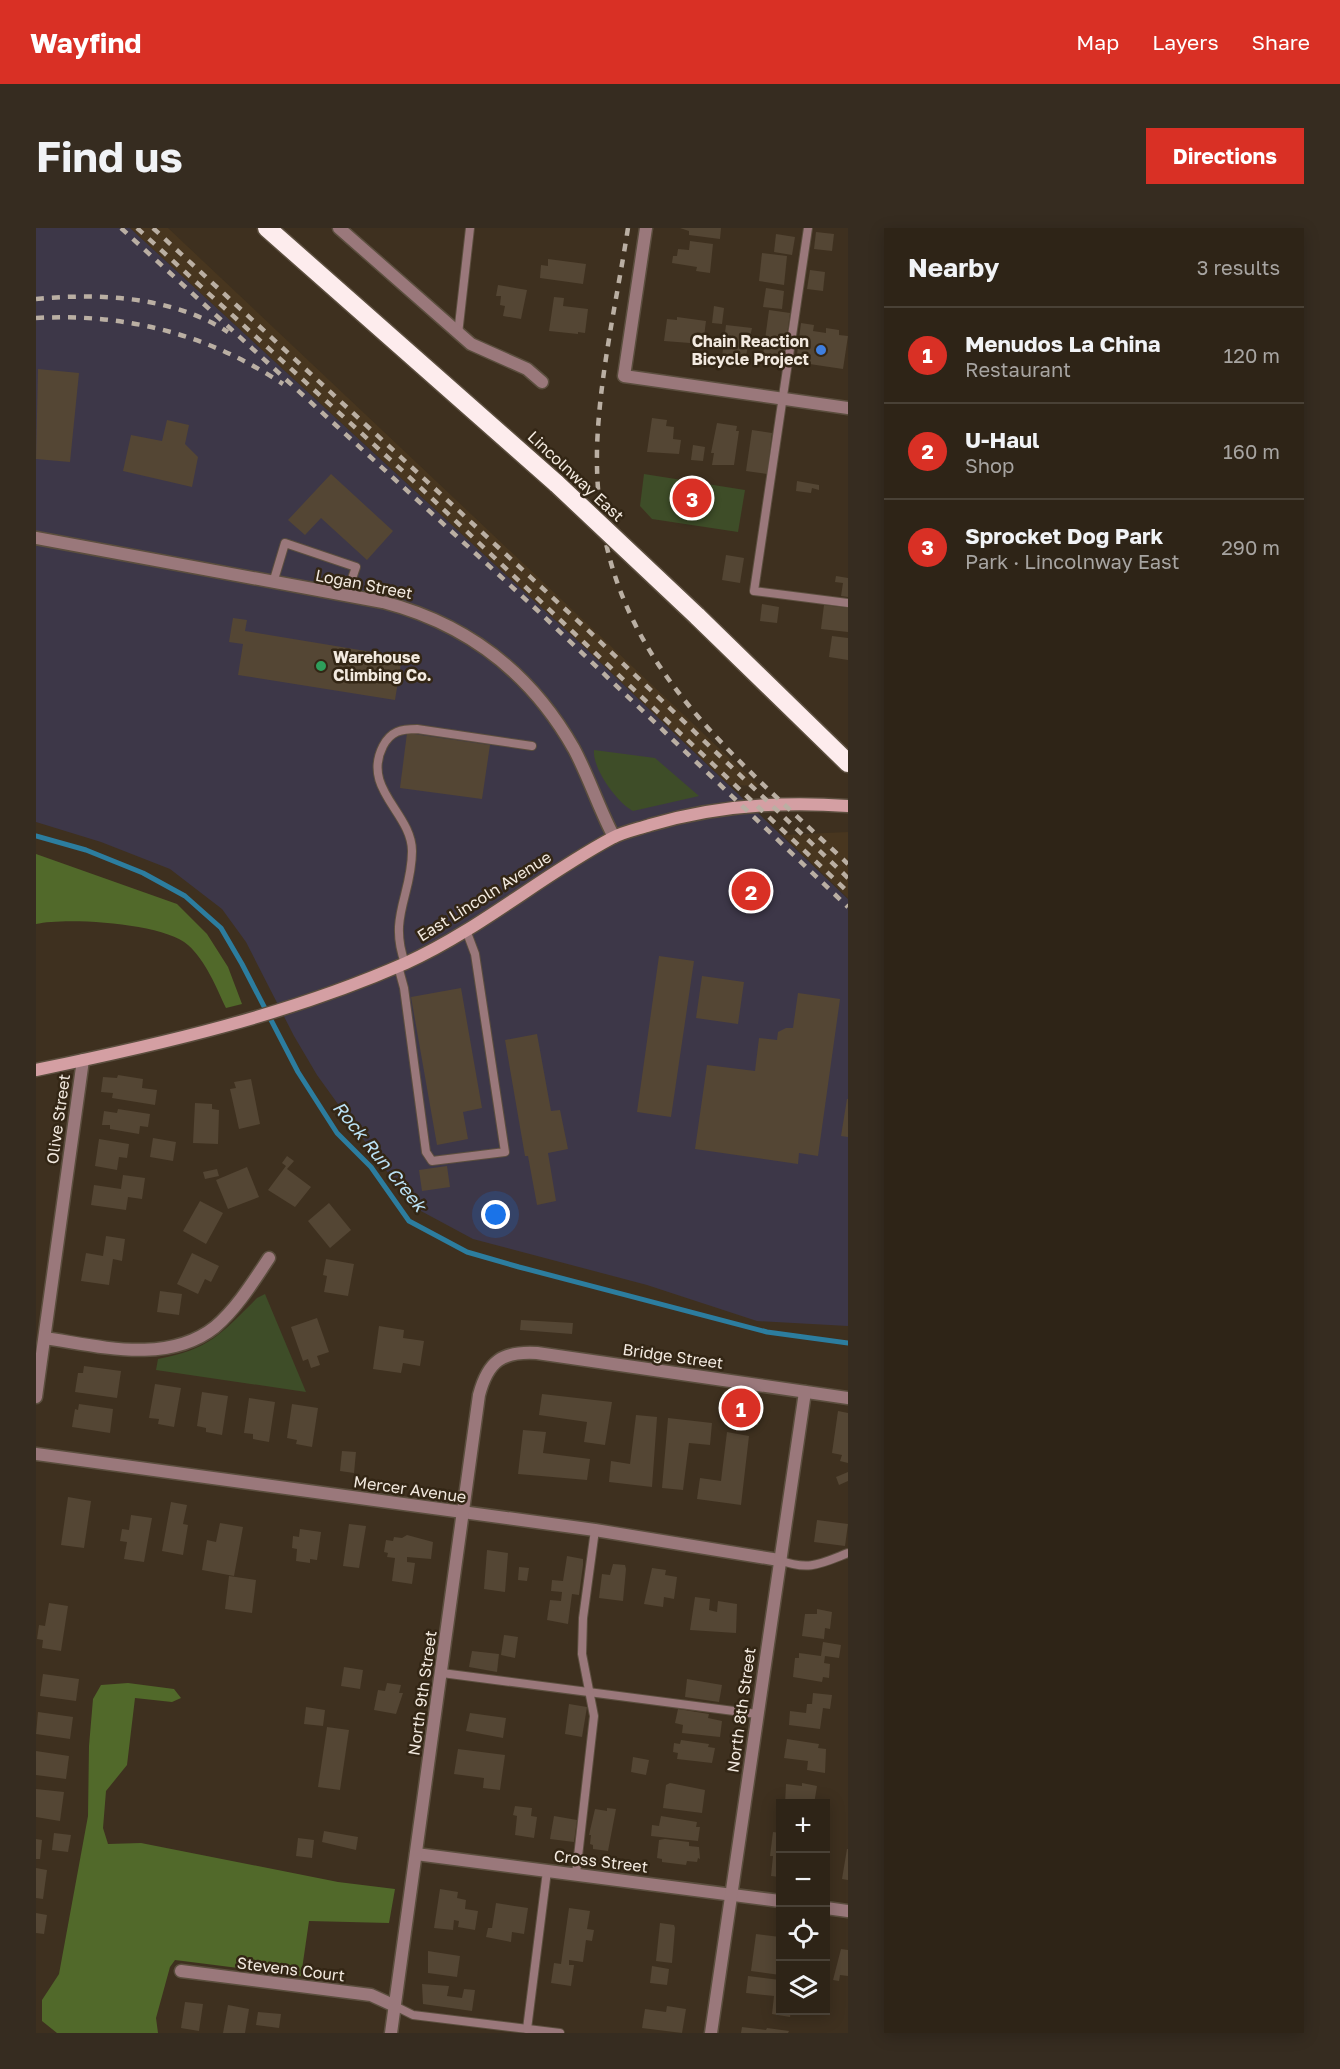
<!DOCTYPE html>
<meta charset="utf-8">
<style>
:root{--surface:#2e2417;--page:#362c20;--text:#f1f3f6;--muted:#a7a4a1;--line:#494136;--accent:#d93025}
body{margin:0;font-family:"Golos Text",sans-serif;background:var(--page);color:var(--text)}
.controls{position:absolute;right:18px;bottom:18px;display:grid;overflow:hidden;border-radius:0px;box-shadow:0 3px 15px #0003}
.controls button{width:54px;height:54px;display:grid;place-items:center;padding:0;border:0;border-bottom:2px solid var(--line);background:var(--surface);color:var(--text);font:30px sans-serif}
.you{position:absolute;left:460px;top:987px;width:21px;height:21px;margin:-15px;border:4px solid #fff;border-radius:50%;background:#1a73e8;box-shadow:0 0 0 9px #1a73e833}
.badge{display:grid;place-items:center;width:39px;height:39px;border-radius:50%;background:var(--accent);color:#fff;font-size:20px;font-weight:700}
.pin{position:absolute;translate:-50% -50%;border:3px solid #fff;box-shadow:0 2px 6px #0006}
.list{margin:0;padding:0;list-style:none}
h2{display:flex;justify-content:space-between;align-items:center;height:78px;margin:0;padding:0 24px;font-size:26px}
h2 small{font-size:20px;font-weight:400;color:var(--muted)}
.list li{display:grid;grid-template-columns:39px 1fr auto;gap:18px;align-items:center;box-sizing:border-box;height:96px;padding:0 24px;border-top:2px solid var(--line)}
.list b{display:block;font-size:22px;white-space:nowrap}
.list p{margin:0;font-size:20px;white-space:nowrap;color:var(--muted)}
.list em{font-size:20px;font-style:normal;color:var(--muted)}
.icon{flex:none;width:33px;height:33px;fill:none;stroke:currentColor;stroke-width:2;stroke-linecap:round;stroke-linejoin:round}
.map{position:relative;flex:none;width:812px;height:1805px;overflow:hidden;border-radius:0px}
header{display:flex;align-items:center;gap:36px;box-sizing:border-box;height:84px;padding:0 30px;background:var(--accent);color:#fff}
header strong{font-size:28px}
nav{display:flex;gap:33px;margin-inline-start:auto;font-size:21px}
.intro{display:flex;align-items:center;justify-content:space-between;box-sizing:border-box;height:144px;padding:0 36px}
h1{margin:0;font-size:42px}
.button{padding:15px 27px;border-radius:0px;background:var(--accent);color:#fff;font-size:21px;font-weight:700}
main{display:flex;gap:36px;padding:0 36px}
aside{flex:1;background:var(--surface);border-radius:0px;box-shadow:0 3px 15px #0003}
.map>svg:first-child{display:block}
.built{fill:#48361f}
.industrial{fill:#3d3748}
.green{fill:#3e4d28}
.forest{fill:#51692a}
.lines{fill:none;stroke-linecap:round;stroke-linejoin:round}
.stream{stroke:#2c7d9f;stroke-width:5}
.building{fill:#544634}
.lane-casing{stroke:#5b4e3e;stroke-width:10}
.street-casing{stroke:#5b4e3e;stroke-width:15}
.secondary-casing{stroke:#5b4e3e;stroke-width:15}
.highway-casing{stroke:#5b4e3e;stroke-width:21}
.lane{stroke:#9a787b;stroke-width:8}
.street{stroke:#9a787b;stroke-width:12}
.secondary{stroke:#d49fa3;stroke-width:12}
.highway{stroke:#fdeced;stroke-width:18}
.rail{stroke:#baafa3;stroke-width:4.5;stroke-dasharray:8 8;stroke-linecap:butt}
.highway-bridge-casing{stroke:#5b4e3e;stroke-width:21;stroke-linecap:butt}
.highway-bridge{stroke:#fdeced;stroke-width:18}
.shop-dot{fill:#3f7fe0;stroke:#332615;stroke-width:2}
.leisure-dot{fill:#2e9e5b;stroke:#332615;stroke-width:2}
.labels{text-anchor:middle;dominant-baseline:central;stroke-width:5;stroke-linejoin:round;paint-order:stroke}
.poi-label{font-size:16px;font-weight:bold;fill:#f3eae0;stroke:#332615;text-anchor:end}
.street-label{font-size:16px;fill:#f3eae0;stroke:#332615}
.water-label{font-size:18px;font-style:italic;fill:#bbe2f6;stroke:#332615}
</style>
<header>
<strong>Wayfind</strong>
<nav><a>Map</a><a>Layers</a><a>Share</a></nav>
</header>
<div class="intro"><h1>Find us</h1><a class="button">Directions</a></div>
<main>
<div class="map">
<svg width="812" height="1805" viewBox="0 0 812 1805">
<rect width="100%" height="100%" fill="#3e301f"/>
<g class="built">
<polygon points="94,0 132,0 723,558 693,557 547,418"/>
<polygon points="812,604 812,670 746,607"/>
</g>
<polygon class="industrial" points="0,0 94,0 547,418 812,671 812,1098 721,1093 611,1057 437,1011 385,983 348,940 281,847 258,808 210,714 186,681 134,641 65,614 0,594"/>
<g class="green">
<polygon points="608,246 709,262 702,304 616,291 604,278"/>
<path d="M558,522L619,530L663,568L597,583C581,575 556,540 558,522Z"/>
<path d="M229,1066L270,1164L120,1142L122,1131C174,1121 185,1106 221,1070Z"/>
</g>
<g class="forest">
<path d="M0,626L141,676L171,706L192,739L206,776L190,780C180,759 170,733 152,717C128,695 31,689 0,696Z"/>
<polygon points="92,1455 138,1461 145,1470 136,1474 99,1470 91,1537 70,1563 67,1600 72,1616 105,1615 302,1654 359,1661 353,1695 273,1693 265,1748 139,1732 134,1739 120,1790 122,1805 21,1805 6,1793 6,1772 23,1746 52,1588 53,1518 57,1471 65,1457"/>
</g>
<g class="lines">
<polyline class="stream" points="0,608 50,622 107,645 149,668 185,700 206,736 262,844 301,905 335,939 373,993 431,1024 483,1039 731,1104 812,1115"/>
</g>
<g class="building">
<polygon points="644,0 685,0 684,11 653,7 653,3"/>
<polygon points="780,4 798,6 796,23 778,21"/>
<polygon points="740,6 759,9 756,27 738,24"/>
<polygon points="654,13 677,16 674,45 660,43 661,39 636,35 637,28 641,28 642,21 653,22"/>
<polygon points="726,25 751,28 748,57 723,53"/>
<polygon points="512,31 550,36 547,56 504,50 505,37 512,38"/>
<polygon points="774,42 789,44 787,63 771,61"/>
<polygon points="462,57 491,62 485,91 467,88 469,78 464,77 465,68 460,68"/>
<polygon points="730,60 748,63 746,81 727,79"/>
<polygon points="518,69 528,70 527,78 552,81 549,105 542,104 542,106 513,103"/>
<polygon points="678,78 688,80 686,96 676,95"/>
<polygon points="733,82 754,85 747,136 726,134"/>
<polygon points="641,89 670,93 667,116 628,113 631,91 641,92"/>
<polygon points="765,95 778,97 777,103 790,105 790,100 803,102 803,107 812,108 807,141 760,134"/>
<polygon points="690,97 716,100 709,132 686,129"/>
<polygon points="2,141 43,145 34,234 0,231"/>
<polygon points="616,190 631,192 630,198 638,199 637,211 645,212 643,226 611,224"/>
<polygon points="131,192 153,197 149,216 162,229 156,259 87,243 95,207 126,213"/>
<polygon points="681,195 701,198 700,203 703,203 698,237 676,237 678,225 675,225"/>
<polygon points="716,202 736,205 731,246 710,243"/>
<polygon points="657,217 669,219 667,233 655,232"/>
<polygon points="295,246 357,303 331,332 285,290 269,307 252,292"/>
<polygon points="761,253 783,257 783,262 776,260 775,265 760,263"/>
<polygon points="690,327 708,330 704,355 686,352"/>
<polygon points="800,348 812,350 812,369 805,368 807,355 799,354"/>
<polygon points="726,376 743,379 741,395 724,393"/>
<polygon points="788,377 812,380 812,404 785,401"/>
<polygon points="197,390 211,392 209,403 366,429 359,472 202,447 207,416 193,414"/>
<polygon points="796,408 812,410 812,432 793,429"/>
<polygon points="371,505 454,517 446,571 364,560"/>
<polygon points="623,728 658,733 635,889 601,884"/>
<polygon points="666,748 708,754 702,796 660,790"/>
<polygon points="425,760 446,880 427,884 432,911 401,917 375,769"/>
<polygon points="762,765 804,771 782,928 763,925 762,936 659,921 671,837 719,843 723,810 741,812 742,804 750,800 757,800"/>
<polygon points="501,806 515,883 524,882 532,921 512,925 520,973 501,977 492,928 489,928 469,812"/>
<polygon points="82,847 107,851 106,860 121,862 119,877 76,870 77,865 65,864 67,849 81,850"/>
<polygon points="215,851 224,896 203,901 194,861 200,860 198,854"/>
<polygon points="811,871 812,871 812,909 805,908"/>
<polygon points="159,875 176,876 176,881 183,882 182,916 157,915"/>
<polygon points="82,881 114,886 112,899 104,898 103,906 74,901 74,897 66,897 68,883 81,885"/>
<polygon points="117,910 140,914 137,933 114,929"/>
<polygon points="63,911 93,916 91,930 83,929 81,942 59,938"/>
<polygon points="251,928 258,933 251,941 275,959 259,979 232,962 250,938 246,935"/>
<polygon points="411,938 414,959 386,963 383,942"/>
<polygon points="211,939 223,969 192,981 180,952"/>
<polygon points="181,941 183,948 169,951 167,944"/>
<polygon points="87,947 109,950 106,971 92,969 90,982 55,977 58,957 85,961"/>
<polygon points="164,973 187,985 170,1016 147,1003"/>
<polygon points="293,975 315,1002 294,1020 272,993"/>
<polygon points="70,1008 89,1011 86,1033 77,1031 73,1057 45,1053 50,1025 67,1028"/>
<polygon points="156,1025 183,1038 175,1054 169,1051 162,1066 141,1056"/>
<polygon points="290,1031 318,1036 312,1068 288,1064 291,1048 287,1047"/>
<polygon points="124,1063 146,1066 143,1087 121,1084"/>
<polygon points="281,1090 293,1124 281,1128 284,1137 275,1140 272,1131 267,1133 255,1099"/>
<polygon points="485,1092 537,1095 536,1106 484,1102"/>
<polygon points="343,1098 368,1102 367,1110 388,1113 384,1138 367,1135 365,1145 337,1141"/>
<polygon points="48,1138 85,1143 81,1170 39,1164 42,1145 47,1145"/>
<polygon points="119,1156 145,1160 138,1199 122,1196 123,1191 113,1190"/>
<polygon points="166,1164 192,1168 186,1207 170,1204 170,1200 161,1198"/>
<polygon points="688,1164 726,1170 722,1197 684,1191"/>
<polygon points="506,1166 576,1174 569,1217 548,1214 551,1194 503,1187"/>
<polygon points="213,1170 239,1174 233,1214 217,1211 217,1206 208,1205"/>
<polygon points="43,1176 77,1181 74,1205 36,1199 39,1181 42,1182"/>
<polygon points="256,1176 282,1180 276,1219 260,1216 261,1212 251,1210"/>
<polygon points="802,1183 812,1185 812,1235 804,1233 806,1227 796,1225"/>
<polygon points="600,1187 621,1189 616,1259 573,1254 575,1233 594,1236"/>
<polygon points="632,1190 676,1195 674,1217 653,1215 647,1262 626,1260"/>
<polygon points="487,1202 510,1204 507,1225 554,1231 551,1252 482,1246"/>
<polygon points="691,1204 713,1208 705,1277 661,1271 664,1250 685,1253"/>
<polygon points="306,1223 320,1224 318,1245 304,1243"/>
<polygon points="812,1244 812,1253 803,1257 800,1249"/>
<polygon points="32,1269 55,1273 48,1320 25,1317"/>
<polygon points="135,1274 151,1277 147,1296 152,1297 147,1327 126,1323"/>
<polygon points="95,1287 116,1290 108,1334 88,1331 91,1314 84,1313 86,1301 93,1302"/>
<polygon points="781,1292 812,1296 809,1318 778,1314"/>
<polygon points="184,1295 207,1299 198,1348 166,1342 171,1312 180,1314"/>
<polygon points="313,1296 330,1298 323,1340 307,1338"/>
<polygon points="264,1301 285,1304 281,1332 274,1331 274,1335 260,1333 261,1321 256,1320 257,1308 263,1309"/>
<polygon points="371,1307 397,1314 395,1331 371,1329 371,1334 379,1335 376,1356 356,1353 359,1330 351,1329 352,1325 348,1324 350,1312 357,1313 358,1309 366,1310"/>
<polygon points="451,1322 472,1325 469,1364 448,1361"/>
<polygon points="531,1328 547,1331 547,1337 543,1367 536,1366 532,1396 511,1392 514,1372 525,1373 526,1364 515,1363 516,1352 527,1353"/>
<polygon points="577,1336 589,1337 590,1341 587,1373 563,1370 566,1346 574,1347"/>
<polygon points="483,1339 493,1340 491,1353 482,1352"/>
<polygon points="616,1340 630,1342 629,1347 641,1349 638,1371 628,1369 627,1379 608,1376"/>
<polygon points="193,1348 220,1352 216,1385 189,1381"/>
<polygon points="659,1369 674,1371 673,1382 681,1384 682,1373 701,1376 700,1405 654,1402"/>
<polygon points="13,1375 32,1378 25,1423 6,1420 7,1412 1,1411 3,1397 9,1398"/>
<polygon points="781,1381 796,1384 794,1401 789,1400 788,1411 766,1408 769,1386 781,1386"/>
<polygon points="468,1407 482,1409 479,1430 465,1427"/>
<polygon points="787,1414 805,1417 803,1430 789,1428 788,1435 794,1436 793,1450 787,1449 786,1454 757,1449 759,1430 763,1430 763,1425 785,1428"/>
<polygon points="436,1423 463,1426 461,1444 433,1439"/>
<polygon points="308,1439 327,1442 324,1461 305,1458"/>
<polygon points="7,1446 43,1451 40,1473 4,1468"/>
<polygon points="651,1451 686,1457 683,1474 649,1469"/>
<polygon points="351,1455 365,1457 363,1465 367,1465 360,1486 338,1482 342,1462 349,1463"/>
<polygon points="777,1465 796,1467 794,1481 787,1480 784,1501 753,1497 754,1483 770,1485 771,1476 776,1476"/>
<polygon points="533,1476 551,1479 546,1509 529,1506"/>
<polygon points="270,1479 289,1482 287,1498 268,1496"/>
<polygon points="642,1481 673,1486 672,1490 686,1493 684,1509 646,1505 647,1497 639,1495"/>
<polygon points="2,1484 37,1489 34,1511 0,1506"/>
<polygon points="434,1485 470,1490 467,1510 430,1503"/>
<polygon points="291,1499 313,1502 304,1562 282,1559"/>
<polygon points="751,1511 783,1516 782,1520 790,1521 789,1545 771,1542 772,1533 748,1530"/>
<polygon points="645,1512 673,1516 672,1519 679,1520 676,1535 641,1531 642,1525 637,1524 638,1515 644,1516"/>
<polygon points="422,1521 469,1527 464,1562 447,1560 448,1550 418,1546"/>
<polygon points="0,1523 33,1528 30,1551 0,1547"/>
<polygon points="597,1529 613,1532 610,1547 595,1544"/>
<polygon points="634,1555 669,1562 666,1585 627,1580 630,1557"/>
<polygon points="766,1555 781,1558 778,1576 749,1576 750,1556 766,1558"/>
<polygon points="0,1561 28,1564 24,1593 0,1589"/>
<polygon points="479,1578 496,1580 495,1588 501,1589 498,1610 479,1607 481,1588 477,1587"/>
<polygon points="571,1580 580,1581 572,1623 557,1621 557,1617 554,1616 555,1607 553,1607 559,1581 571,1583"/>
<polygon points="518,1588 541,1592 538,1614 514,1611"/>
<polygon points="625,1588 661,1594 660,1599 664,1599 662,1613 615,1608 616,1597 623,1598"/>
<polygon points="288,1603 322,1609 320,1622 286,1614"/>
<polygon points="737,1604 744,1605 744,1649 735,1648 737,1628 734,1628"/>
<polygon points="18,1605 35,1607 32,1624 16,1622"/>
<polygon points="262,1610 278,1612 276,1630 260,1628"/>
<polygon points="0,1611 6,1612 4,1631 0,1631"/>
<polygon points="629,1611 653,1614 653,1618 663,1619 664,1631 662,1630 661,1634 651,1633 650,1637 626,1634 626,1631 621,1630 623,1612"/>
<polygon points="811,1621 812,1621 812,1652 806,1651"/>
<polygon points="0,1640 11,1642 7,1671 0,1670"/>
<polygon points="404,1661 422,1664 421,1670 430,1672 429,1681 442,1683 439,1702 422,1699 423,1693 418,1692 417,1702 398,1700"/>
<polygon points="460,1675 492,1680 488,1706 476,1704 475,1714 450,1709 452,1700 456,1700"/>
<polygon points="533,1680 554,1683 551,1701 558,1702 556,1713 550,1712 547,1734 533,1732 533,1737 538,1737 535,1758 515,1755 518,1735 525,1736"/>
<polygon points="0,1685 11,1687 8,1706 0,1705"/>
<polygon points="624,1695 638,1697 639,1700 636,1735 620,1733"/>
<polygon points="720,1706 744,1709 744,1747 715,1743"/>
<polygon points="805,1721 812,1722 812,1748 804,1747 803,1753 797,1752"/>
<polygon points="392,1723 424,1728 421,1749 392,1745"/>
<polygon points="616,1738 633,1741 631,1757 614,1755"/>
<polygon points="712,1748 744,1752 744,1782 755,1782 754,1789 736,1786 738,1768 710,1765"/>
<polygon points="386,1756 413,1758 411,1768 426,1770 428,1761 439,1762 436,1783 387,1776"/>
<polygon points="149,1774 167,1776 163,1803 145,1800"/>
<polygon points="192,1777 213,1781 209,1805 187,1805"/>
<polygon points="631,1778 650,1781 646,1805 606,1800 609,1781 630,1784"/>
<polygon points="222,1784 245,1786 243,1800 220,1797"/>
<polygon points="706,1799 730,1802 731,1800 753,1803 752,1805 705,1805"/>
</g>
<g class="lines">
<defs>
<g id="lane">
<polyline points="772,0 718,363 812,375"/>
<polyline points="422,106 434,0"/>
<polyline points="237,355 249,315 320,339 310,368"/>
<path d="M369,735C352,689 376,667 376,623C376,585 325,561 347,518C355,503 365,501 381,501L496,518"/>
<polyline points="362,738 368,760 390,924 396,933 469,924 439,726 430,702"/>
<path d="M743,1332C773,1343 784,1336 812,1325"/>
<polyline points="406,1445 721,1486"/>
<polyline points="540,1646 558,1488 546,1426 547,1390 559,1302"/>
<polyline points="359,1778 377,1787 524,1805"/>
<polyline points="491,1801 511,1643"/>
</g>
<g id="street">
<polyline points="303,0 435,116 491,141 506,154"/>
<polyline points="610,0 588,148 812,180"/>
<path d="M0,310L347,374C432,396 495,445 538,521C553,549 563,581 578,609"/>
<path d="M9,1110C63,1118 131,1137 179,1099C201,1080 217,1054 233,1030"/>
<polyline points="0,1169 47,832"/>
<polyline points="0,1226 559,1302 743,1332"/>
<polyline points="380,1626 744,1673"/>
<polyline points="790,1680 812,1683"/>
<polyline points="145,1743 335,1767 359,1778"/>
<path d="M355,1805L443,1167C452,1133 466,1123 501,1125L812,1170"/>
<polyline points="675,1805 769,1164"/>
</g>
<path id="secondary" d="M0,842C126,816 252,787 370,735C443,702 505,648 576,610C587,604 602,601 614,597C678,578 746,573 812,578"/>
<g id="highway">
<polyline points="231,0 521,256"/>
<polyline points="661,388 812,535"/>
</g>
</defs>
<use href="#lane" class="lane-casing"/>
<use href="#street" class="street-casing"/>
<use href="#secondary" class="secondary-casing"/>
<use href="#highway" class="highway-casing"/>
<use href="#lane" class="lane"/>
<use href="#street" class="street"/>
<use href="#secondary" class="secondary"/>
<use href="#highway" class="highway"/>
<g class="rail">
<polyline points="85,0 500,381 812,679"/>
<polyline points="101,0 370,246 812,664"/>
<polyline points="117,0 556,406 812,650"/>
<path d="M592,0C581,71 563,149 561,221C557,418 682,513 812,636"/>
<path d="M0,71C63,65 136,68 192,104"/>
<path d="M0,90C89,85 172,106 247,156"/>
</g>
<defs>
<polyline id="highway-bridge" points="521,256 661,388"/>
</defs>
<use href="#highway-bridge" class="highway-bridge-casing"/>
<use href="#highway-bridge" class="highway-bridge"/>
</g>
<circle class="shop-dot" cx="785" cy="122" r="6"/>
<circle class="leisure-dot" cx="285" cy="438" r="6"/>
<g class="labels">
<g class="poi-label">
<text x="773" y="113">Chain Reaction<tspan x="773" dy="18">Bicycle Project</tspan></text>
<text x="297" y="429" text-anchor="start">Warehouse<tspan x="297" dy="18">Climbing Co.</tspan></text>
</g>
<g class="street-label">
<text transform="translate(540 248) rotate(43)">Lincolnway East</text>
<text transform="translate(328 356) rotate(11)">Logan Street</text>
<text transform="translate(448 668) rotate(-32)">East Lincoln Avenue</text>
<text transform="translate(22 891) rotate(-82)">Olive Street</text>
<text transform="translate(637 1128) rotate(8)">Bridge Street</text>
<text transform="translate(374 1261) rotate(8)">Mercer Avenue</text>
<text transform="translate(386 1465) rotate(-82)">North 9th Street</text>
<text transform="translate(705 1482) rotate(-82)">North 8th Street</text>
<text transform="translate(565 1633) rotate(7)">Cross Street</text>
<text transform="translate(255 1741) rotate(7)">Stevens Court</text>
</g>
<g class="water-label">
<text transform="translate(344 928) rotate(51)">Rock Run Creek</text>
</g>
</g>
</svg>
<div class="controls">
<button>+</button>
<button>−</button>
<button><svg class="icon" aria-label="locate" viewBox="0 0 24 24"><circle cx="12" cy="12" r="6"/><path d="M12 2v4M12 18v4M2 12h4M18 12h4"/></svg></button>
<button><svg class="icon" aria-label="layers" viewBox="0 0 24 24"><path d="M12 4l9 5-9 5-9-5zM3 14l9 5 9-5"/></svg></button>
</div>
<div class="you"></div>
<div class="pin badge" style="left:705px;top:1180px">1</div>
<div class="pin badge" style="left:715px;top:663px">2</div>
<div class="pin badge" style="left:656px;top:270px">3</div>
</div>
<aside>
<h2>Nearby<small>3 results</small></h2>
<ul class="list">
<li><span class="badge">1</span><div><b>Menudos La China</b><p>Restaurant</p></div><em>120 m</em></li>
<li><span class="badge">2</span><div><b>U-Haul</b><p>Shop</p></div><em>160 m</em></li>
<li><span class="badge">3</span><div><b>Sprocket Dog Park</b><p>Park · Lincolnway East</p></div><em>290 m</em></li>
</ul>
</aside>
</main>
